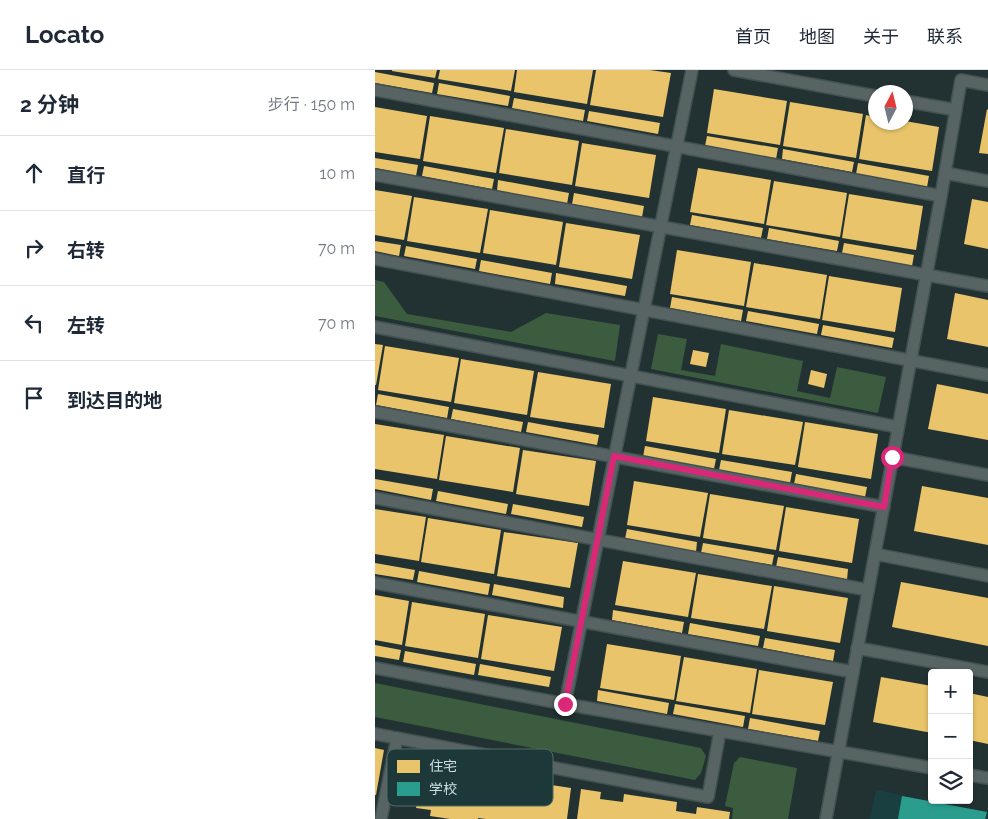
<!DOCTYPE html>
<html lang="zh">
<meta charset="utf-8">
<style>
:root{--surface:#fff;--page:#f6f6f7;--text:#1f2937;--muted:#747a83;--line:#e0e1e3}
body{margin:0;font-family:Raleway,"Noto Sans SC",sans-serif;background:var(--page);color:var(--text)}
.controls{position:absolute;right:15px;bottom:15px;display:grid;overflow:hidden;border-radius:5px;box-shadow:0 1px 4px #0004}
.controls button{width:45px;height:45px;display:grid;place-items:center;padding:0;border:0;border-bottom:1px solid var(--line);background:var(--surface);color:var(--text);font:25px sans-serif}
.compass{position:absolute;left:493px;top:15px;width:45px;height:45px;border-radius:50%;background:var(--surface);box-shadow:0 1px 4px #0004;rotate:7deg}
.stop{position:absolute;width:15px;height:15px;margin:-11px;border:4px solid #db2777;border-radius:50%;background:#fff}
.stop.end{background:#db2777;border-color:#fff;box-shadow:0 1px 5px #0008}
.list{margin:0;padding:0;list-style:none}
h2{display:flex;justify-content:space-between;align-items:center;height:65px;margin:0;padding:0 20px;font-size:21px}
h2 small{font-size:16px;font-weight:400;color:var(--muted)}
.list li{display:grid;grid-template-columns:32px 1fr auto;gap:15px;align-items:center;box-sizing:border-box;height:75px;padding:0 20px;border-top:1px solid var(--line)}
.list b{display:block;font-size:19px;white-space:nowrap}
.list em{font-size:16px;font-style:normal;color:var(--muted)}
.icon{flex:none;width:28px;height:28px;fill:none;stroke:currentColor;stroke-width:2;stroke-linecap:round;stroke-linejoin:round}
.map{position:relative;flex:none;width:613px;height:749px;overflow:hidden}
header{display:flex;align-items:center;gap:30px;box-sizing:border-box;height:70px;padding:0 25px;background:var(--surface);border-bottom:1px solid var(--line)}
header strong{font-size:24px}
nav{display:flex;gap:28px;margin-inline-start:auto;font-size:18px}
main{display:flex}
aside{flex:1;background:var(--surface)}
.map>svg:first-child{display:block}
.built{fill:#1a3f41}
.green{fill:#3b5c3e}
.homes{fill:#e9c46a}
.schools{fill:#2a9d8f}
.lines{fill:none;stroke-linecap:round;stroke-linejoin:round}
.service-casing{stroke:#425051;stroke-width:14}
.service{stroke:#586464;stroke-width:11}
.route{stroke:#db2777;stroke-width:6}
.key{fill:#1c3839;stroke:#526a6b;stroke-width:1}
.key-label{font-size:14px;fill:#cfdfe0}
</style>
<header>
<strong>Locato</strong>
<nav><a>首页</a><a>地图</a><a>关于</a><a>联系</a></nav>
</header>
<main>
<aside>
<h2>2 分钟<small>步行 · 150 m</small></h2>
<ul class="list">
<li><svg class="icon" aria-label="ahead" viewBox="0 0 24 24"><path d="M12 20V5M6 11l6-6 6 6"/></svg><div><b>直行</b></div><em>10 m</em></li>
<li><svg class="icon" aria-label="right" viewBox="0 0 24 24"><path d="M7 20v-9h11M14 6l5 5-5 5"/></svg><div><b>右转</b></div><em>70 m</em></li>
<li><svg class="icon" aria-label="left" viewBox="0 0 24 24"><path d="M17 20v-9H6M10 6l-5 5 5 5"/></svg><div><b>左转</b></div><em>70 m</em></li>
<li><svg class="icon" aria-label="arrive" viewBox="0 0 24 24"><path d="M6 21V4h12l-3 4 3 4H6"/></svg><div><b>到达目的地</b></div></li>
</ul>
</aside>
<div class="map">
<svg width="613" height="749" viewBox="0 0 613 749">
<rect width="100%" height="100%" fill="#223233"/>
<polygon class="built" points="501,720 613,743 613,749 495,749"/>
<g class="green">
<polygon points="0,210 9,212 32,244 136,262 171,243 245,255 240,291 0,246"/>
<polygon points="283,264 312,269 306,300 340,306 346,274 428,291 422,321 455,328 462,297 511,307 503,343 276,299"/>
<polygon points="0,613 326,678 331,686 326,703 320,710 0,647"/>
<polygon points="365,687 422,698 413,749 357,749 358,738 350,736 359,693"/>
</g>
<g class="homes">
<polygon points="17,0 62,0 60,8 17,1"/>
<polygon points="65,0 140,0 136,21 63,9"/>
<polygon points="142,0 218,0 212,34 139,22"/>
<polygon points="221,0 275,0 296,3 288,47 215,35"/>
<polygon points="0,2 59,13 57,23 0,13"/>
<polygon points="64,13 135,26 133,36 62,24"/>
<polygon points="339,19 412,31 405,75 332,63"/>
<polygon points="139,28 210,40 208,51 137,38"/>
<polygon points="415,32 488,44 481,88 408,76"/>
<polygon points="0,37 52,46 45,89 0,82"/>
<polygon points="612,39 613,40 613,84 604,83"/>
<polygon points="214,41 285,53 283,64 212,51"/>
<polygon points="491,45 500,47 500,52 530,52 530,51 564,57 557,101 484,89"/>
<polygon points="55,46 129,58 121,103 48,91"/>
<polygon points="131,59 204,71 197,115 124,103"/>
<polygon points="332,66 403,78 401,89 330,76"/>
<polygon points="207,73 281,85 274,128 200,116"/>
<polygon points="408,79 479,92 477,102 407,89"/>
<polygon points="0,88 43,95 41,106 0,98"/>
<polygon points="483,93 554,106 552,117 481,104"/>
<polygon points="49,96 119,109 117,119 47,106"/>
<polygon points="323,98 396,110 389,154 315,142"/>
<polygon points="123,110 194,123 192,134 122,121"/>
<polygon points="399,111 472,123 465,167 391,155"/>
<polygon points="0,120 37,126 29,170 0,165"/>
<polygon points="199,123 269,136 267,147 197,134"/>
<polygon points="474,124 548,136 541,180 467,168"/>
<polygon points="39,127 113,139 105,183 32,171"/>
<polygon points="597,129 613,132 613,179 589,174"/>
<polygon points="115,140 188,152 181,195 108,183"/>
<polygon points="317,145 388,158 386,168 315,155"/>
<polygon points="191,153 265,165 257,209 184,197"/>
<polygon points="394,158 464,171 462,181 392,169"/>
<polygon points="0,171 26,175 24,186 0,181"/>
<polygon points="469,173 539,185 537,196 467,183"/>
<polygon points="31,176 102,189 100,199 29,186"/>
<polygon points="302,180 376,192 369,236 295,224"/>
<polygon points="106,190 177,203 175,214 104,201"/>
<polygon points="379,193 452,205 445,249 371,237"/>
<polygon points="181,203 252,216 250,226 180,214"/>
<polygon points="454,206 527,218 520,262 447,250"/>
<polygon points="580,223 613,230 613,277 572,269"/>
<polygon points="297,227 368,240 366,251 295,238"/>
<polygon points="373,241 444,254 442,264 371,251"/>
<polygon points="448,255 519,268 517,278 446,265"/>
<polygon points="0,274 8,275 1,315 0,315"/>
<polygon points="10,276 84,288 76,332 3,320"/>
<polygon points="318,280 334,283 331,297 315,294"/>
<polygon points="86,289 159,301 152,345 79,333"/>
<polygon points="436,300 452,304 449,318 433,314"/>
<polygon points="163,302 236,314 229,358 155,347"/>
<polygon points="562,314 613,324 613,370 553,359"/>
<polygon points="3,324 74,337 72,348 1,335"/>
<polygon points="278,327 351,339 344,383 271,371"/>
<polygon points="78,339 148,352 146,362 76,349"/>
<polygon points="354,340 428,352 420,395 347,384"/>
<polygon points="153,352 224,365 222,375 151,362"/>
<polygon points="430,352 503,364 496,409 423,397"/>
<polygon points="0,354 69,365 62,409 0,399"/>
<polygon points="71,366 145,378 138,422 64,410"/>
<polygon points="270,376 341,389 339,399 268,387"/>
<polygon points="148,380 221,391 214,436 141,424"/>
<polygon points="346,390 417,402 415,413 344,400"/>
<polygon points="421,404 492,417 490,427 419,414"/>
<polygon points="0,409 58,419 56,430 0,419"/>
<polygon points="259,411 333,423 325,467 252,455"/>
<polygon points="547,416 613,428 613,475 539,461"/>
<polygon points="63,421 133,434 131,444 61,431"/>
<polygon points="335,424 409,436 401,480 328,468"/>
<polygon points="138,434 209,447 207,457 136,444"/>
<polygon points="411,437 484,449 477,493 404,481"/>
<polygon points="0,439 51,447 44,491 0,484"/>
<polygon points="53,448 126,460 119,504 46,492"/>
<polygon points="252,459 322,472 321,482 250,469"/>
<polygon points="129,462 203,473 195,518 122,506"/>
<polygon points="328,473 399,485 397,495 326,483"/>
<polygon points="403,487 473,499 472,510 401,497"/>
<polygon points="248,491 321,503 313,547 240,535"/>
<polygon points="0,493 40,500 38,510 0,504"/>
<polygon points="44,501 115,514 113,525 42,512"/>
<polygon points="323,504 397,516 389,559 316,548"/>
<polygon points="526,512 613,528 613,576 517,557"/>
<polygon points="119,514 189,527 188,538 117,525"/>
<polygon points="399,516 473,528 465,573 392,561"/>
<polygon points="0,525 34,531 27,575 0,570"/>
<polygon points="37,532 110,544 103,588 30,576"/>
<polygon points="238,540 309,552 307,563 237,550"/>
<polygon points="113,545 187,557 179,601 106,589"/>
<polygon points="315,553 385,566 383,576 313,564"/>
<polygon points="390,568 460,580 458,591 388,578"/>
<polygon points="232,574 306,586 299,630 225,618"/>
<polygon points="0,575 26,580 24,590 0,586"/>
<polygon points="30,581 101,594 99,605 28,592"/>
<polygon points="309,587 382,599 375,643 301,631"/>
<polygon points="105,594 176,607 174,617 103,605"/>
<polygon points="384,600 458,612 450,655 377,644"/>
<polygon points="506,607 557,616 557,663 498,652"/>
<polygon points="223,620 294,633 292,644 222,631"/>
<polygon points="594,623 613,627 613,674 594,670"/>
<polygon points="300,634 370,646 368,657 298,644"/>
<polygon points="375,648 445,661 443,671 373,659"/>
<polygon points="0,678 9,680 1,725 0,725"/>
<polygon points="48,695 68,697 67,704 89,707 90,699 144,708 143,716 163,719 163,713 196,718 192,749 111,749 103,748 103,749 75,749 55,746 56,740 41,738"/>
<polygon points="206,719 226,722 225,729 248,732 249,724 302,732 301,741 321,744 322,737 355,742 354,749 202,749"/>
</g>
<polygon class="schools" points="527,726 612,742 610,749 523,749"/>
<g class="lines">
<defs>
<g id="service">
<polyline points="359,0 500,26"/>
<polyline points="0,20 566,126"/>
<polyline points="530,31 581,40"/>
<polyline points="570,103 613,111"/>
<polyline points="0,105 613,216"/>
<polyline points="0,189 613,305"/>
<polyline points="0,257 523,357"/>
<polyline points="0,342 509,437"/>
<polyline points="517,387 613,405"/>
<polyline points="0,428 493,520"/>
<polyline points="500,484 613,506"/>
<polyline points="0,513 478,602"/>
<polyline points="482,578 613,602"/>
<polyline points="0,598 190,634 557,698"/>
<polyline points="190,634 317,0"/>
<polyline points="0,664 333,727 345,661"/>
<polyline points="594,705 613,708"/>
<polyline points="6,749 22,668"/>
<polyline points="451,749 566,126 586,10 613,15"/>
</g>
</defs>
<use href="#service" class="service-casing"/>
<use href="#service" class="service"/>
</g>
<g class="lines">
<polyline class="route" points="190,634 239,386 509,437 517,387"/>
</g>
<rect x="12" y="679" width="166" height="57" rx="8" class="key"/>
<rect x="22" y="690" width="23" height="13" fill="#e9c46a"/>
<rect x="22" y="712" width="23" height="14" fill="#2a9d8f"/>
<g class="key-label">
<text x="54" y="701">住宅</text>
<text x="54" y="724">学校</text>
</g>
</svg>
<div class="controls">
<button>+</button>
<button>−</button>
<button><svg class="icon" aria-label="layers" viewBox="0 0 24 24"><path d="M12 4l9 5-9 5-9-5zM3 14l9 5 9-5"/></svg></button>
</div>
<svg class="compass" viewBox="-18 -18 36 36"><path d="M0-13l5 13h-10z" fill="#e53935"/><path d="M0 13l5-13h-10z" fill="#747a83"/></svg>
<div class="stop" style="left:517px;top:387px"></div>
<div class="stop end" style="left:190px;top:634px"></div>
</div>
</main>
